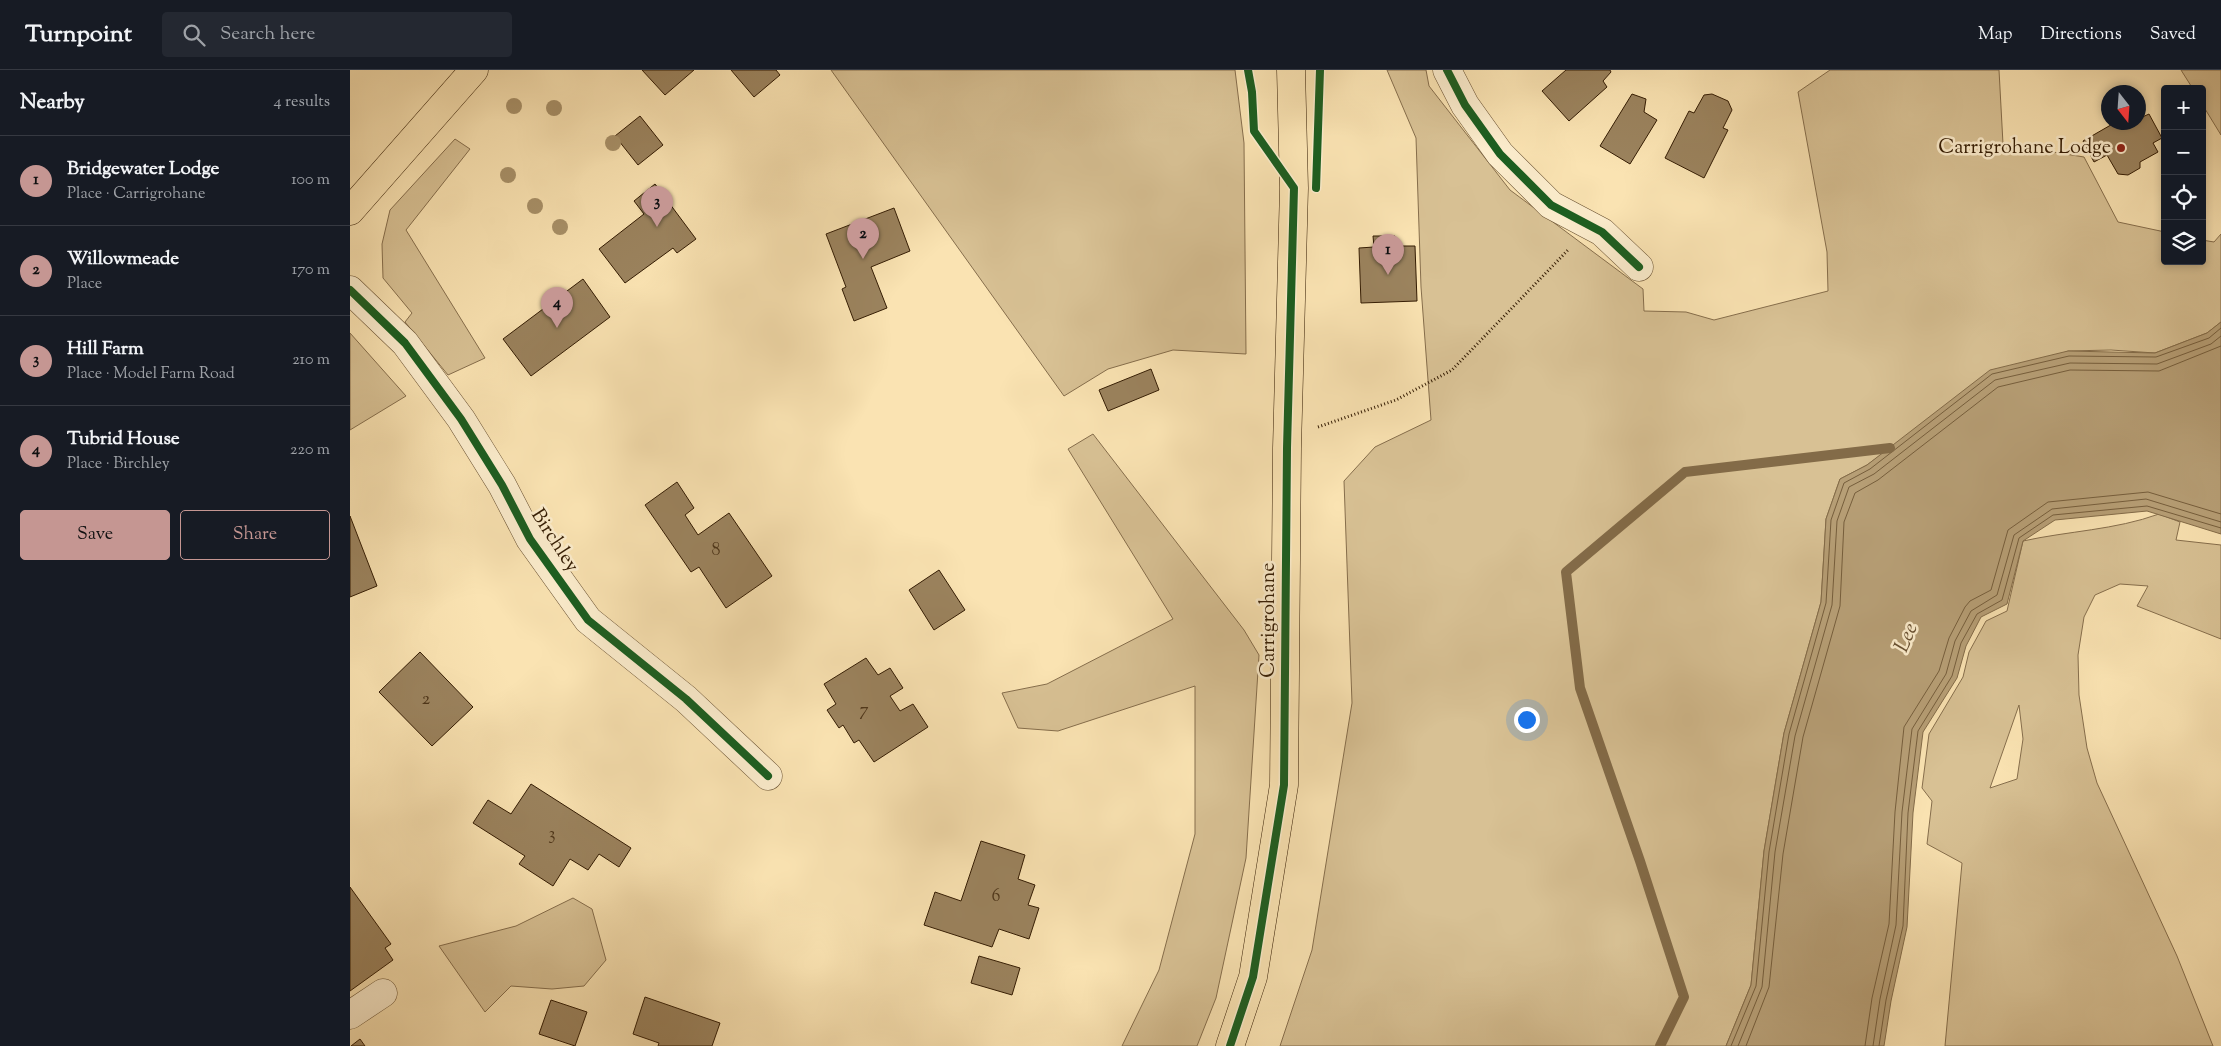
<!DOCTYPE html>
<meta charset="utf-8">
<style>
:root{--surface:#171b24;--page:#242831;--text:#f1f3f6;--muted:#9ea1a6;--line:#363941;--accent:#c59692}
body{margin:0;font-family:"Sorts Mill Goudy",serif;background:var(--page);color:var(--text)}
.controls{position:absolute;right:15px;top:15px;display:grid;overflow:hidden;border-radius:5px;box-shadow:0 2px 8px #0003}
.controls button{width:45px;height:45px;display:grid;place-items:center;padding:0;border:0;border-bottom:1px solid var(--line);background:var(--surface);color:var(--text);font:25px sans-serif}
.compass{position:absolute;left:1751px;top:15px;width:45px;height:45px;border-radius:50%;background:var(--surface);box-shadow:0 2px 8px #0003;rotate:163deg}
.you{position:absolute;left:1176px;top:649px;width:18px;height:18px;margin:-12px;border:4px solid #fff;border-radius:50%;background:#1a73e8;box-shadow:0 0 0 8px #1a73e833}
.badge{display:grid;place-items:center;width:32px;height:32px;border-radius:50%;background:var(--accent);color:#111;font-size:16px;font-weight:700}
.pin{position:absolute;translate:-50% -41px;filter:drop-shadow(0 1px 2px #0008)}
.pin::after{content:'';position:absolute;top:26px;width:18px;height:15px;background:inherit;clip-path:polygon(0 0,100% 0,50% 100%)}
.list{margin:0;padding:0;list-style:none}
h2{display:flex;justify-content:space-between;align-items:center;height:65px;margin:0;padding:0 20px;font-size:21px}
h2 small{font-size:16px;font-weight:400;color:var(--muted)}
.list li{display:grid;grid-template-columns:32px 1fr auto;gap:15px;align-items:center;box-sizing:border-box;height:90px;padding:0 20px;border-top:1px solid var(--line)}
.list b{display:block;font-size:19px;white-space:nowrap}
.list p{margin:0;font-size:16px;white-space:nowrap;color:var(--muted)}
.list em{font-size:16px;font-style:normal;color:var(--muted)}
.actions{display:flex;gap:10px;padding:15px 20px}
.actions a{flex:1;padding:11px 0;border:1px solid var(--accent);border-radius:5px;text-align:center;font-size:18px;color:var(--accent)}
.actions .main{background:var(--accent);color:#111}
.icon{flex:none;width:28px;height:28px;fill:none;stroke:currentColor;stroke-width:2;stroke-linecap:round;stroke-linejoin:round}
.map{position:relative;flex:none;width:1871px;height:976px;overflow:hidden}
header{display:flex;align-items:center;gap:30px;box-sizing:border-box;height:70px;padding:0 25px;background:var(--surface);border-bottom:1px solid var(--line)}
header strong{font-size:24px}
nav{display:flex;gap:28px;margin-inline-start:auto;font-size:18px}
.search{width:350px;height:45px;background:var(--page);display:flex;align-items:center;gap:12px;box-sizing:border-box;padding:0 18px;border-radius:5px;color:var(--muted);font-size:19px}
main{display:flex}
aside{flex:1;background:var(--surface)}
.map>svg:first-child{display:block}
.green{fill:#d8c194;stroke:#866e4c;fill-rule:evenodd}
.water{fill:#b79f76;stroke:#836b48}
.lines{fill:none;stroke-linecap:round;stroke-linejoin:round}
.shore{stroke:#765e3c;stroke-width:1}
.stream{stroke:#836b48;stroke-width:10}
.building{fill:#9b835e;stroke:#341c03}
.minor-casing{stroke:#664e2f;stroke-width:29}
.major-casing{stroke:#341c03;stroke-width:29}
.highway-casing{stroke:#341c03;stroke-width:29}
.path{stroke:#341c03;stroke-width:3;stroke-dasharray:1 2.5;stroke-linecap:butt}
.minor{stroke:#fcedcd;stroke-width:28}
.major{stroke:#fae3b2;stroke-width:28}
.highway{stroke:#fae3b2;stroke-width:28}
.cycleway-casing{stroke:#fcedcd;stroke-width:11}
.cycleway{stroke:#1b5e20;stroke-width:8}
.tree{fill:#a89169}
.poi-dot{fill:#8f2418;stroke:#fcedcd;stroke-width:2}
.labels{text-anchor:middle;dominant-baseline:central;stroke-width:5;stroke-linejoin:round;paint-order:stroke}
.number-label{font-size:18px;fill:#4e361a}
.poi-label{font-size:20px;fill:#341c03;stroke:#fcedcd;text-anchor:end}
.street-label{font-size:20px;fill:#341c03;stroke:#fcedcd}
.water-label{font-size:21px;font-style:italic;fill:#685031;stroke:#fcedcd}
</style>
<header>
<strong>Turnpoint</strong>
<div class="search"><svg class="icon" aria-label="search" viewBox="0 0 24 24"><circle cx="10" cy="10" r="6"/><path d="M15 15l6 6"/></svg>Search here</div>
<nav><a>Map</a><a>Directions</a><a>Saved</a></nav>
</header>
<main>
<aside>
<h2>Nearby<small>4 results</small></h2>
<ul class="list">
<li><span class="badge">1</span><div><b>Bridgewater Lodge</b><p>Place · Carrigrohane</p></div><em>100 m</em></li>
<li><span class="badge">2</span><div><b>Willowmeade</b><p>Place</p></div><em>170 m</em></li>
<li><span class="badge">3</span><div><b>Hill Farm</b><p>Place · Model Farm Road</p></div><em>210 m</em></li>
<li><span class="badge">4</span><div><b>Tubrid House</b><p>Place · Birchley</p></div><em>220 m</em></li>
</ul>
<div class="actions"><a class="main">Save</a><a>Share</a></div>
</aside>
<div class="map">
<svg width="1871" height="976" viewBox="0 0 1871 976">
<rect width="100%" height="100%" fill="#fae3b2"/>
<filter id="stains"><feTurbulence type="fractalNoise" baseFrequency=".004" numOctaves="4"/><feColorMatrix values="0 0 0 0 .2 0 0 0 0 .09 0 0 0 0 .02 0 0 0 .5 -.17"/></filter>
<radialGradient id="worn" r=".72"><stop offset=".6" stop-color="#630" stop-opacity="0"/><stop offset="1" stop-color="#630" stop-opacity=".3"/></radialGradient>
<g class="green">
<polygon points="481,0 885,0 894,73 896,284 823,280 758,299 714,326"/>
<polygon points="1037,0 1076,0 1079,16 1160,120 1293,219 1294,241 1336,242 1364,250 1478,221 1477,182 1448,22 1480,0 1649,0 1653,74 1734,87 1768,152 1815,162 1815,191 1852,191 1852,170 1864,172 1871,164 1871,252 1857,263 1805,283 1761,280 1718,281 1569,357 1517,395 1490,409 1476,449 1471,532 1434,663 1414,781 1401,915 1376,976 930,976 962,880 1002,633 994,411 1025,377 1081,350 1071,217 1066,68"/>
<polygon points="1831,0 1871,0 1871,65 1852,34 1852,19 1843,19"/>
<polygon points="105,69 120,79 56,160 135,288 98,305 55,252 62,243 33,208 32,174 40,140"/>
<polygon points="0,263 56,326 0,360"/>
<polygon points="743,364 894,560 909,585 896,788 866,928 847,976 772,976 809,900 845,764 845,616 708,661 668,658 652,623 697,614 823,549 718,379"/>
<path d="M1809,444L1830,452L1826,470L1871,475V569L1787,536L1798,516L1770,514L1745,525L1734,547L1728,585L1729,625L1737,678L1747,713L1827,886L1863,976H1595L1612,793L1577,774L1582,731L1572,718L1579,664L1613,607L1619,582L1636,551L1657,541L1673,471C1718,461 1765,460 1809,444ZM1669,635L1673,669L1667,709L1640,718Z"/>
<polygon points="223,828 242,839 256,890 234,916 202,919 161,916 135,942 89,876 166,856"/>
</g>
<polygon class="water" points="1871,252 1871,464 1797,441 1705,450 1673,471 1657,534 1631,547 1616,576 1607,608 1573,662 1563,743 1557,857 1541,931 1534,976 1376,976 1401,915 1414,781 1434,663 1471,532 1476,449 1490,409 1517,395 1640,300 1718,281 1805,283 1857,263"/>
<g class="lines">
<g class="shore">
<polyline points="1381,976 1406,916 1419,782 1439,664 1476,533 1481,450 1494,413 1520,399 1642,304 1719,286 1806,287 1859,268 1871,258"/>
<polyline points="1388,976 1412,917 1425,782 1445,666 1482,535 1487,451 1499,417 1524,404 1645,310 1720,293 1807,294 1861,274 1871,266"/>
<polyline points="1396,976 1419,917 1433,784 1453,667 1490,536 1494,452 1505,423 1528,410 1648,317 1720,300 1809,301 1871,276"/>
<polyline points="1515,976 1522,928 1539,854 1545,742 1554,657 1589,601 1599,568 1615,537 1620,531 1641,520 1658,460 1698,432 1798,422 1871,444"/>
<polyline points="1523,976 1530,929 1546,855 1552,742 1562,659 1596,604 1605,571 1621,541 1647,525 1664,465 1702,439 1796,429 1871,452"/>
<polyline points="1529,976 1536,930 1553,856 1558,743 1568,661 1602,606 1611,573 1627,544 1652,530 1669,468 1703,445 1797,436 1871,458"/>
</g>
<polyline class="stream" points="1310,976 1334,927 1290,791 1230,618 1216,502 1335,402 1540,378"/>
</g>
<g class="building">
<polygon points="292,0 344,0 315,25"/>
<polygon points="381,0 426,0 430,5 404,27"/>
<polygon points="1216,0 1260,0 1261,2 1253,11 1257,17 1219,51 1192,21"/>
<polygon points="1282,24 1296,29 1294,42 1307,50 1280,94 1250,76"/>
<polygon points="1362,24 1378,31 1382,40 1373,58 1378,60 1354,108 1315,88 1339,41 1344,43 1354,25"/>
<polygon points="1799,44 1812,68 1803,73 1808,82 1790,92 1790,98 1778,105 1768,104 1757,85 1744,92 1733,71 1766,52 1788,52 1788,49"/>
<polygon points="290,46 313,75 288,95 265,66"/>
<polygon points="305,114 346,169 327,183 323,178 275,213 249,179 294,144 284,131"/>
<polygon points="544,138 560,181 521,197 537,238 504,251 492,219 496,217 476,164"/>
<polygon points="1023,166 1045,166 1046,176 1065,176 1067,231 1011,233 1009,178 1024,177"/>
<polygon points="233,209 260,247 181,306 153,269"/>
<polygon points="801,299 809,320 758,341 749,320"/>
<polygon points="327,412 344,438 335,445 348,465 379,443 422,506 376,538 349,497 341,502 295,435"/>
<polygon points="0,446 27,516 0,527"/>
<polygon points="589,500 615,540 584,560 559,520"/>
<polygon points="70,582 123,637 82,676 29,622"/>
<polygon points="516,588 528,605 540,598 553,618 540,626 550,641 563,634 578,657 524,692 509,670 504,673 493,655 489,658 477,640 486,634 474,614"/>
<polygon points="181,714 281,778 269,797 249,784 238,800 220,789 203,816 169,794 175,786 123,753 138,730 161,744"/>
<polygon points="631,771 675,785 668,809 685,815 678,835 689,838 679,869 649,859 642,877 574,855 585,822 611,831"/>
<polygon points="0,817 41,874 35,878 43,890 0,921"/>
<polygon points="629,886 670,898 662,925 621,913"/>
<polygon points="295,927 370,953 362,976 308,976 309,973 283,964"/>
<polygon points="201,930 237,942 225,976 189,964"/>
<polygon points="10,969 15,976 1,976"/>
</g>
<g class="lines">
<defs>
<g id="minor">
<polyline points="1097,0 1115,35 1150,84 1201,135 1252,162 1289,197"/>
<polyline points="0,220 55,273 111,349 152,415 180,469 238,550 336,629 418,706"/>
<polyline points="0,945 33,923"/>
</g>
<polyline id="major" points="0,141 124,0"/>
<polyline id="highway" points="880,976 903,907 934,715 937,378 944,118 941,0"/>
</defs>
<use href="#minor" class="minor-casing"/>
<use href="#major" class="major-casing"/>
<use href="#highway" class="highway-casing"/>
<polyline class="path" points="968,357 1046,330 1102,300 1218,180"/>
<use href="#minor" class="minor"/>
<use href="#major" class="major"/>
<use href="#highway" class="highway"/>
<defs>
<g id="cycleway">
<polyline points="1097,0 1115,35 1150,84 1201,135 1252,162 1289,197"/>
<polyline points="966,118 970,0"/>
<polyline points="0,220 55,273 111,349 152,415 180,469 238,550 336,629 418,706"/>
<polyline points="880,976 903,907 934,715 937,378 944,118 904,61 902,22 898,0"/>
</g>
</defs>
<use href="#cycleway" class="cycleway-casing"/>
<use href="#cycleway" class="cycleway"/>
</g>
<g class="tree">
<circle cx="164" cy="36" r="8"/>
<circle cx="204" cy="38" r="8"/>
<circle cx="263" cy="73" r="8"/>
<circle cx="158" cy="105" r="8"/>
<circle cx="185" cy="136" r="8"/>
<circle cx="210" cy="157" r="8"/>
</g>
<circle class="poi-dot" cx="1771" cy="78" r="5"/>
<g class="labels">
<g class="number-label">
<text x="366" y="481">8</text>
<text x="76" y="630">2</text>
<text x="514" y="641">7</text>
<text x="202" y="765">3</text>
<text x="646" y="827">6</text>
</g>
<g class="poi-label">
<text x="1761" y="78">Carrigrohane Lodge</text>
</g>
<g class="street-label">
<text transform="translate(204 471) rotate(57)">Birchley</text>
<text transform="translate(919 550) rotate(-90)">Carrigrohane</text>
</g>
<g class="water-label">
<text transform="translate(1557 568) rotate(-67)">Lee</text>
</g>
</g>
<rect width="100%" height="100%" filter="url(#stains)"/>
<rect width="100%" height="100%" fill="url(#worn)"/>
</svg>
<div class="controls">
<button>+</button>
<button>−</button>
<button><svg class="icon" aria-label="locate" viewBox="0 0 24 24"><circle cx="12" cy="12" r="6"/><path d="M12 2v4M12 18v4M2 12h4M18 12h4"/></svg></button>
<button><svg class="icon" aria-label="layers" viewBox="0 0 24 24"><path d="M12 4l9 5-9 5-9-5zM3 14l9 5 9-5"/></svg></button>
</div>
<svg class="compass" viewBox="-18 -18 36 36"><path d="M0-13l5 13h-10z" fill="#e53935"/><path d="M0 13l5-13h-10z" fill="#9ea1a6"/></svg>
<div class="you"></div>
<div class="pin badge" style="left:1038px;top:205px">1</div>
<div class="pin badge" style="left:513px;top:189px">2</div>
<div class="pin badge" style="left:307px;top:157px">3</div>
<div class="pin badge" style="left:207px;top:258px">4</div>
</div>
</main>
